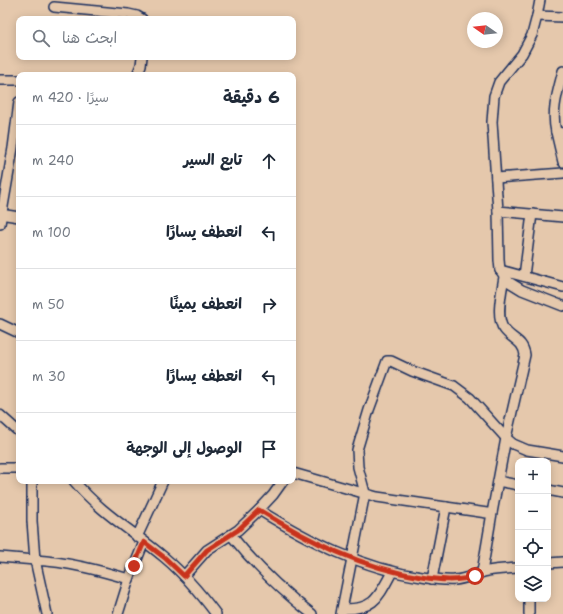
<!DOCTYPE html>
<html lang="ar">
<meta charset="utf-8">
<style>
:root{--surface:#fff;--page:#f6f6f7;--text:#1f2937;--muted:#747a83;--line:#e0e1e3}
body{margin:0;font-family:"Shantell Sans","Playpen Sans Arabic",sans-serif;background:var(--page);color:var(--text);direction:rtl}
.controls{position:absolute;right:12px;bottom:12px;display:grid;overflow:hidden;border-radius:8px;box-shadow:0 2px 10px #0003}
.controls button{width:36px;height:36px;display:grid;place-items:center;padding:0;border:0;border-bottom:1px solid var(--line);background:var(--surface);color:var(--text);font:20px sans-serif}
.compass{position:absolute;left:467px;top:12px;width:36px;height:36px;border-radius:50%;background:var(--surface);box-shadow:0 2px 10px #0003;rotate:284deg}
.stop{position:absolute;width:12px;height:12px;margin:-9px;border:3px solid #c8321e;border-radius:50%;background:#fff}
.stop.end{background:#c8321e;border-color:#fff;box-shadow:0 1px 4px #0008}
.list{margin:0;padding:0;list-style:none}
h2{display:flex;justify-content:space-between;align-items:center;height:52px;margin:0;padding:0 16px;font-size:17px}
h2 small{font-size:13px;font-weight:400;color:var(--muted)}
.list li{display:grid;grid-template-columns:26px 1fr auto;gap:12px;align-items:center;box-sizing:border-box;height:72px;padding:0 16px;border-top:1px solid var(--line)}
.list b{display:block;font-size:15px;white-space:nowrap}
.list em{font-size:13px;font-style:normal;color:var(--muted)}
.icon{flex:none;width:22px;height:22px;fill:none;stroke:currentColor;stroke-width:2;stroke-linecap:round;stroke-linejoin:round}
.map{position:relative;flex:none;width:563px;height:614px;overflow:hidden;direction:ltr}
.search{position:absolute;background:var(--surface);box-shadow:0 2px 10px #0003;left:16px;top:16px;width:280px;height:44px;display:flex;align-items:center;gap:10px;box-sizing:border-box;padding:0 14px;border-radius:8px;color:var(--muted);font-size:15px}
.panel{position:absolute;background:var(--surface);box-shadow:0 2px 10px #0003;left:16px;top:72px;width:280px;height:412px;border-radius:8px;direction:rtl}
.map>svg:first-child{display:block}
.lines{fill:none;stroke-linecap:round;stroke-linejoin:round}
.minor-casing{stroke:#1b2f5e;stroke-width:12}
.minor{stroke:#e5c8ac;stroke-width:9}
.route{stroke:#c8321e;stroke-width:5}
</style>
<div class="map">
<svg width="563" height="614" viewBox="0 0 563 614">
<rect width="100%" height="100%" fill="#e5c8ac"/>
<filter id="ink" filterUnits="userSpaceOnUse"><feTurbulence type="fractalNoise" baseFrequency=".025" numOctaves="2"/><feDisplacementMap in="SourceGraphic" scale="8" xChannelSelector="R" yChannelSelector="G"/><feConvolveMatrix kernelMatrix="1 2 1 2 8 2 1 2 1" color-interpolation-filters="sRGB"/></filter>
<g filter="url(#ink)">
<g class="lines">
<defs>
<g id="minor">
<polyline points="540,0 537,16 532,35 522,54 499,82 494,96 492,122 498,211 499,260 500,270 509,282 522,290 563,306"/>
<polyline points="54,7 128,14 137,16 142,19"/>
<polyline points="537,16 563,17"/>
<polyline points="137,75 141,65 142,57"/>
<polyline points="0,80 19,80"/>
<path d="M556,132C551,111 558,91 563,71"/>
<polyline points="563,133 556,132 563,162"/>
<polyline points="496,178 563,173"/>
<polyline points="498,211 563,217"/>
<polyline points="0,214 19,217"/>
<polyline points="0,224 13,148 19,102"/>
<polyline points="500,270 563,287"/>
<polyline points="524,276 532,214"/>
<polyline points="0,324 19,333"/>
<polyline points="0,415 19,432"/>
<polyline points="0,468 19,468"/>
<polyline points="293,473 377,497 487,513 492,513 498,481 518,485"/>
<path d="M74,481C101,513 133,531 165,558C184,574 201,594 216,614"/>
<path d="M498,481L506,438L525,355C523,340 512,340 504,329C495,318 502,290 504,277"/>
<polyline points="548,490 563,493"/>
<polyline points="259,510 273,495 283,481"/>
<path d="M231,535C254,564 282,591 312,614"/>
<polyline points="137,537 163,481"/>
<polyline points="0,557 35,560 32,521 32,481"/>
<polyline points="548,563 563,562"/>
<polyline points="482,572 492,513"/>
<path d="M184,576L207,550L238,530L259,510C309,541 363,569 422,577C433,579 444,581 455,580C467,579 476,573 488,571C497,569 508,569 518,568"/>
<polyline points="432,579 446,507"/>
<path d="M342,609C374,610 378,598 392,572"/>
<path d="M47,614L35,560C68,562 98,570 129,579"/>
<polyline points="118,614 129,579 144,542"/>
<polyline points="341,614 365,493 358,467 357,450 369,410 387,361 391,361 412,371 454,386 470,398 506,438 513,444 527,450 563,456"/>
<polyline points="529,614 529,599"/>
</g>
</defs>
<use href="#minor" class="minor-casing"/>
<use href="#minor" class="minor"/>
</g>
</g>
<g class="lines" filter="url(#ink)">
<path class="route" d="M134,566L144,542L165,558L184,576L207,550L238,530L259,510C309,541 362,568 421,577C439,580 457,582 475,576"/>
</g>
</svg>
<div class="controls">
<button>+</button>
<button>−</button>
<button><svg class="icon" aria-label="locate" viewBox="0 0 24 24"><circle cx="12" cy="12" r="6"/><path d="M12 2v4M12 18v4M2 12h4M18 12h4"/></svg></button>
<button><svg class="icon" aria-label="layers" viewBox="0 0 24 24"><path d="M12 4l9 5-9 5-9-5zM3 14l9 5 9-5"/></svg></button>
</div>
<svg class="compass" viewBox="-18 -18 36 36"><path d="M0-13l5 13h-10z" fill="#e53935"/><path d="M0 13l5-13h-10z" fill="#747a83"/></svg>
<div class="stop" style="left:475px;top:576px"></div>
<div class="stop end" style="left:134px;top:566px"></div>
<div class="search"><svg class="icon" aria-label="search" viewBox="0 0 24 24"><circle cx="10" cy="10" r="6"/><path d="M15 15l6 6"/></svg>ابحث هنا</div>
<section class="panel">
<h2>6 دقيقة<small>سيرًا · 420 m</small></h2>
<ul class="list">
<li><svg class="icon" aria-label="ahead" viewBox="0 0 24 24"><path d="M12 20V5M6 11l6-6 6 6"/></svg><div><b>تابع السير</b></div><em>240 m</em></li>
<li><svg class="icon" aria-label="left" viewBox="0 0 24 24"><path d="M17 20v-9H6M10 6l-5 5 5 5"/></svg><div><b>انعطف يسارًا</b></div><em>100 m</em></li>
<li><svg class="icon" aria-label="right" viewBox="0 0 24 24"><path d="M7 20v-9h11M14 6l5 5-5 5"/></svg><div><b>انعطف يمينًا</b></div><em>50 m</em></li>
<li><svg class="icon" aria-label="left" viewBox="0 0 24 24"><path d="M17 20v-9H6M10 6l-5 5 5 5"/></svg><div><b>انعطف يسارًا</b></div><em>30 m</em></li>
<li><svg class="icon" aria-label="arrive" viewBox="0 0 24 24"><path d="M6 21V4h12l-3 4 3 4H6"/></svg><div><b>الوصول إلى الوجهة</b></div></li>
</ul>
</section>
</div>
